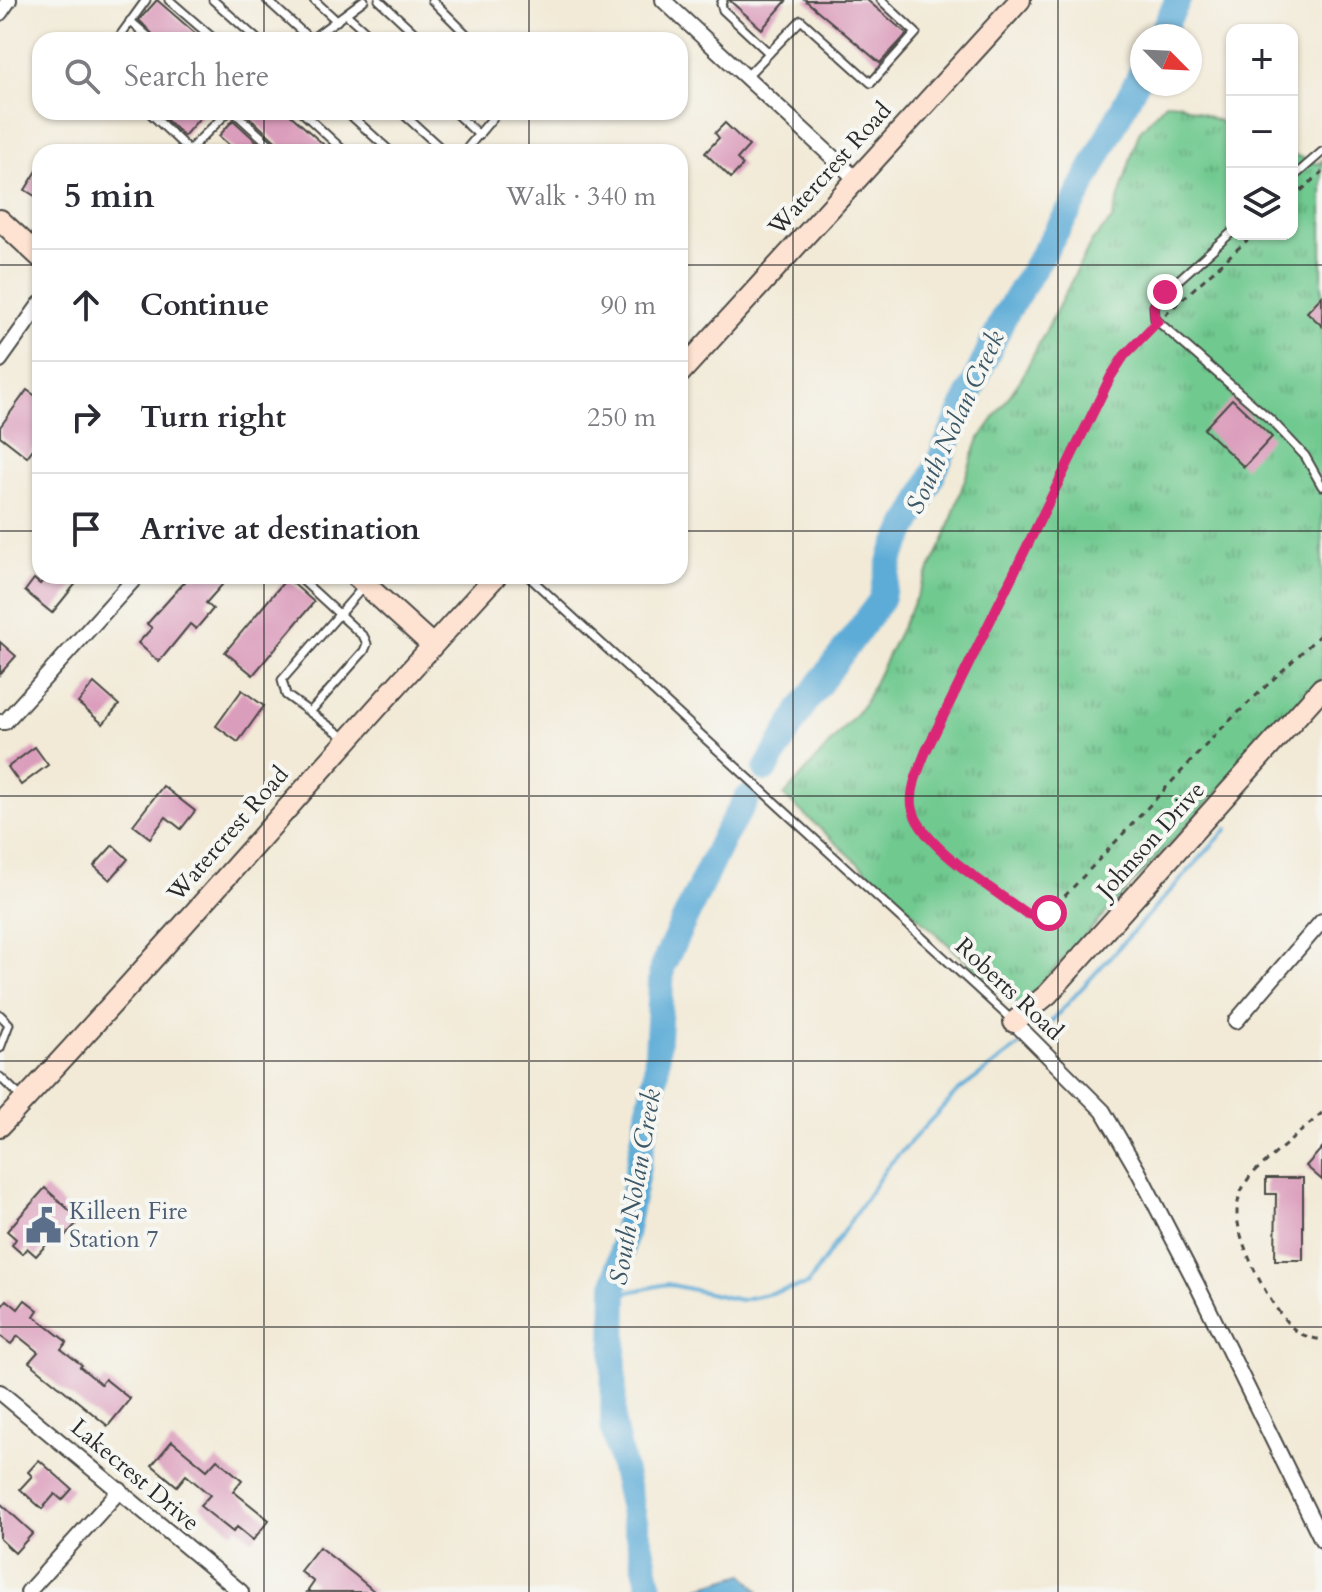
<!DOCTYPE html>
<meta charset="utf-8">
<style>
:root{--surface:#fff;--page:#f7f7f7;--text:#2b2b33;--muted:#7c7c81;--line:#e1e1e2}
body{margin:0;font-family:Cardo,serif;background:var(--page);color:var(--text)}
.controls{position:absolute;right:24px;top:24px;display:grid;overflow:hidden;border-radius:16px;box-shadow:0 2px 6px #0004}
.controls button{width:72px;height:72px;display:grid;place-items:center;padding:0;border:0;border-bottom:2px solid var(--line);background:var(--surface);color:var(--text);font:40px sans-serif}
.compass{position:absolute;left:1130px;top:24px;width:72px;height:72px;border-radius:50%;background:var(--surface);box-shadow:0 2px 6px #0004;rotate:114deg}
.stop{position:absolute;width:24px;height:24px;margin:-18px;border:6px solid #db2777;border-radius:50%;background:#fff}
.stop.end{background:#db2777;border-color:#fff;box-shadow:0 2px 8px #0008}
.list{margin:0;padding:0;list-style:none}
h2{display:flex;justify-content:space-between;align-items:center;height:104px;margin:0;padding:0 32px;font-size:34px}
h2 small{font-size:26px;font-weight:400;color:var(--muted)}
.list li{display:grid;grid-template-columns:52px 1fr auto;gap:24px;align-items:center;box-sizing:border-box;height:112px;padding:0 32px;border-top:2px solid var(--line)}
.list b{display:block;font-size:30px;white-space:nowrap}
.list em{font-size:26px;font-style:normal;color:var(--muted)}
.icon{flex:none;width:44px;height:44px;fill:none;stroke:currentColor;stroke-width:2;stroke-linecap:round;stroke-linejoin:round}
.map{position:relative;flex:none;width:1322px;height:1592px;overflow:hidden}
.search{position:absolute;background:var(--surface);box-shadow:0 2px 6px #0004;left:32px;top:32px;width:656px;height:88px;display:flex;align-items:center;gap:20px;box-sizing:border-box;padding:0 28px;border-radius:24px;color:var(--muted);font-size:30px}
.panel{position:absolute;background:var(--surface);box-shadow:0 2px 6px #0004;left:32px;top:144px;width:656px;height:440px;border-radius:24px}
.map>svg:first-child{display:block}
.park{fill:url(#park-tufts);stroke:#4e7a5d;stroke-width:2}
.water{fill:#5dacd7;stroke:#446c81;stroke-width:2}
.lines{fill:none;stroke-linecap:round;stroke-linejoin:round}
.stream{stroke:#5dacd7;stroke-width:4}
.river{stroke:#5dacd7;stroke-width:26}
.building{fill:#db9dbc}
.lane-casing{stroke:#494845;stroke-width:11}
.street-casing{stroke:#494845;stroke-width:18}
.secondary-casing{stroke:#494845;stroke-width:24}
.path{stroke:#494845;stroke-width:3;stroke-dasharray:6 6;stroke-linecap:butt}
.lane{stroke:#fff;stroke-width:7}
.street{stroke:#fff;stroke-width:14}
.secondary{stroke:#fee3d2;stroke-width:20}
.route{stroke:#db2777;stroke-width:10}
.grid{fill:none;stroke:#2b2b2b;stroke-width:2;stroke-opacity:0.55}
.labels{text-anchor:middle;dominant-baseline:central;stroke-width:8;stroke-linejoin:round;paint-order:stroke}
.street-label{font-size:24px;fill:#2b2b2b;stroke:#f6f6f2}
.service-label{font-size:24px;fill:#4e5e75;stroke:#f6f6f2;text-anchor:start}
.water-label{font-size:26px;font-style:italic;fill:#3c5867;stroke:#f6f6f2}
</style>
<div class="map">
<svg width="1322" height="1592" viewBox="0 0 1322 1592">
<defs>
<pattern id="park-tufts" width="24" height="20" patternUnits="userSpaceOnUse" patternTransform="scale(2)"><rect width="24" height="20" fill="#70c98f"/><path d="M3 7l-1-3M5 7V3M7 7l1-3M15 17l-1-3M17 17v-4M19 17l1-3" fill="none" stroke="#5ca375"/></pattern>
</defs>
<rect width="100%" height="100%" fill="#f6f6f2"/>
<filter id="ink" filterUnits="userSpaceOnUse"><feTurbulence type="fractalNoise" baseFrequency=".0125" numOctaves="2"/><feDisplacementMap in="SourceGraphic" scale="16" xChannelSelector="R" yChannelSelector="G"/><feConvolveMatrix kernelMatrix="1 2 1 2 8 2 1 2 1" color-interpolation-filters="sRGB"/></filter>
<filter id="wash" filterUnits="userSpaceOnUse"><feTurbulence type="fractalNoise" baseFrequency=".006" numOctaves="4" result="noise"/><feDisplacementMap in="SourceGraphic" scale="32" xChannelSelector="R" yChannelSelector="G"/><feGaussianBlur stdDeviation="1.8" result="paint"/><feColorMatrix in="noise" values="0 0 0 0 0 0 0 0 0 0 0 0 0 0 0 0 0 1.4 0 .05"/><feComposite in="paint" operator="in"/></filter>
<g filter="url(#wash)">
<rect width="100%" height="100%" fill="#f2ead7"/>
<polygon class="park" points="1166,102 1178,103 1232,127 1232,234 1292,234 1292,154 1318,164 1322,160 1322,678 1024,1002 1013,1003 784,796 863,706 945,538 978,441 1021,379 1092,241 1112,220 1139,132"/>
<polygon class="water" points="744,1574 759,1592 683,1592"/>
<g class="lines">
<g class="stream">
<polyline points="1049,1024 1227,829"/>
<polyline points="615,1295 667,1284 740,1300 807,1285 887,1167 957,1092 1019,1046"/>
</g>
<g class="river">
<polyline points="1160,36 1178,0"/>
<polyline points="766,769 801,709 881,600 892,555 921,501 1004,317 1075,201 1142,71"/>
<polyline points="651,1592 613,1425 615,1286 656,1073 662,967 723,838 747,798"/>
</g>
</g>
<g id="blocks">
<g class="building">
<polygon points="157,0 203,40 158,40 139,20"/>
<polygon points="729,0 787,0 762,29"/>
<polygon points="805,0 867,0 907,34 880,63"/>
<polygon points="158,112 205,112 184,136"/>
<polygon points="248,112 287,112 332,152 284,152 282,147 246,114"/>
<polygon points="233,120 268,152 237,152 219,136"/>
<polygon points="725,123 749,146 737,159 743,165 731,178 705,153 719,138 715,133"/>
<polygon points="40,166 40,199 25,190"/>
<polygon points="1322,296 1322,326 1307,312"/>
<polygon points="27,390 40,399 40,439 27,457 0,436 0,427"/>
<polygon points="1232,399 1272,437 1244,467 1204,429"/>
<polygon points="47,576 82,576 52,613 25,591 34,579 40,584"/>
<polygon points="190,576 230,576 206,603 213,609 196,629 190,624 159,662 138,643 152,628 147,624"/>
<polygon points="287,578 314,602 253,675 225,652"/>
<polygon points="0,642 16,656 0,674"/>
<polygon points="94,683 119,705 103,724 78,703"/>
<polygon points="242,690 264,706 238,742 216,726"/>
<polygon points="35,747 48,765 21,785 8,767"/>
<polygon points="163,786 195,811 181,829 166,817 150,838 133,825"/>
<polygon points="113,845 128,859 110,880 94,866"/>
<polygon points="1322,1148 1322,1180 1306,1166"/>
<polygon points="1266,1178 1303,1178 1303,1260 1275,1260 1276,1194 1266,1194"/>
<polygon points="45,1188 80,1220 60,1241 54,1236 36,1256 27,1248 22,1254 12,1245 16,1239 7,1231"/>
<polygon points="7,1300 18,1309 25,1300 38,1310 34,1316 67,1342 61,1349 82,1365 80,1367 101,1384 105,1379 130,1399 108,1426 29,1362 38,1352 18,1336 11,1344 0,1336 0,1308"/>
<polygon points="172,1441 207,1470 217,1459 242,1480 233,1491 269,1520 253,1540 237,1527 233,1532 200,1506 210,1495 186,1475 177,1486 152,1465"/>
<polygon points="39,1460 72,1489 62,1500 55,1494 42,1509 20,1489 32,1476 28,1472"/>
<polygon points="0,1503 33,1533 15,1553 0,1539"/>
<polygon points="319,1547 355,1575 375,1592 307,1592 314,1582 300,1571"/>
</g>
</g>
</g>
<g filter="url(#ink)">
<use href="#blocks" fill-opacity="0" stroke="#494845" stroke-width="2"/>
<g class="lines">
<defs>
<g id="lane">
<polyline points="169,0 215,40"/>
<polyline points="213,0 258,40"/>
<polyline points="267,0 311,40"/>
<polyline points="314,0 337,21"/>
<polyline points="379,0 422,40"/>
<polyline points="432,0 466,34 468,40"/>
<polyline points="723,0 721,4 723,10 769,53"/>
<polyline points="346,14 375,40"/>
<polyline points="130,21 152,40"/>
<polyline points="117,40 146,0"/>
<polyline points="310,40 364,0"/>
<polyline points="746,77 801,20 871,83 916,33 881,0"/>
<polyline points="149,112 191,152"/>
<polyline points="234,112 278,152"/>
<polyline points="302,112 345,152"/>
<polyline points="347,112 391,152"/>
<polyline points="401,112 445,152"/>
<polyline points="454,112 479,135"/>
<polyline points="189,150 228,112"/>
<polyline points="464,152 495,115 494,112"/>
<polyline points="1292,178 1322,152"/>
<polyline points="1232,232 1165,292 1154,306 1155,319 1272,421 1305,456 1322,486"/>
<polyline points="528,576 1013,1021"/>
<polyline points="301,579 364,637 367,644 364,651 310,712"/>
<polyline points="347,739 286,695 282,680 364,586"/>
<polyline points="0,1015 9,1024 0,1048"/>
<polyline points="0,1077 23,1099"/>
</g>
<g id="street">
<polyline points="663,0 856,179"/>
<polyline points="0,13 9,0"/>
<polyline points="0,360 40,304"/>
<polyline points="0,722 5,722 137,576"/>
<polyline points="1236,1021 1322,921"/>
<polyline points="1014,1022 1103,1111 1138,1171 1197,1285 1322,1540"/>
<polyline points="0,1392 241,1592"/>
<polyline points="28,1592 120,1490"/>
</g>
<g id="secondary">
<polyline points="0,220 40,257"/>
<polyline points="680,373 1020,0"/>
<polyline points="356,576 432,645"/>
<polyline points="1014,1022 1048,994 1322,688"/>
<path d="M0,1126C169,946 329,758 496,576"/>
</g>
</defs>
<use href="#lane" class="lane-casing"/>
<use href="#street" class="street-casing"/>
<use href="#secondary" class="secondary-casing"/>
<g class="path">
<polyline points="1292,199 1322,172"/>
<polyline points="1165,315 1254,234"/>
<path d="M1151,329L1124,356L1111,376L926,751C920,767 910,787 912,805C916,843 996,891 1027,914L1037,917L1049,913L1222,728L1322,633"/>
<path d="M1322,1113L1252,1174C1242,1186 1237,1198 1237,1214C1238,1244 1271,1310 1294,1329C1302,1336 1312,1338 1322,1340"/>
</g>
<use href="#lane" class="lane"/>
<use href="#street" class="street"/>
<use href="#secondary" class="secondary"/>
</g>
</g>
<g class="lines" filter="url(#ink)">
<path class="route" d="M1049,913L1037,917L1027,914C996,891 916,844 912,805C910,787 920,767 926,751L1111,376L1124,356L1158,321L1155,319L1154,306L1165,292"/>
</g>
<path class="grid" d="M264,0V40M529,0V40M793,0V1592M1058,0V1592M264,112V152M529,112V152M0,265H40M680,265H1322M0,531H40M680,531H1322M264,576V1592M529,576V1592M0,796H1322M0,1061H1322M0,1327H1322"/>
<defs>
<symbol id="civic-bare" viewBox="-9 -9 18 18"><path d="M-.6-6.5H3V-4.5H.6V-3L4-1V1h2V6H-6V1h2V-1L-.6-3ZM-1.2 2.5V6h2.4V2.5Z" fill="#5c6f8a" stroke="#f6f6f2" stroke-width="2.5" paint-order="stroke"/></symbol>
</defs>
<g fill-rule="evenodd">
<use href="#civic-bare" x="18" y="1200" width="51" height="51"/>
</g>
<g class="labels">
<g class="street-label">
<text transform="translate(830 169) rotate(-48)">Watercrest Road</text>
<text transform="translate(228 834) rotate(-49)">Watercrest Road</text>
<text transform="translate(1151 840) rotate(-48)">Johnson Drive</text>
<text transform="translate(1009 989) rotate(43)">Roberts Road</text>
<text transform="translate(135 1475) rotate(40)">Lakecrest Drive</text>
</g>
<g class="service-label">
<text x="69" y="1211">Killeen Fire<tspan x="69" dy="28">Station 7</tspan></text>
</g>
<g class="water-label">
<text transform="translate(955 422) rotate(-65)">South Nolan Creek</text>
<text transform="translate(635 1187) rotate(-80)">South Nolan Creek</text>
</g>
</g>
</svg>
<div class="controls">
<button>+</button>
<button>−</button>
<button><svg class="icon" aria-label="layers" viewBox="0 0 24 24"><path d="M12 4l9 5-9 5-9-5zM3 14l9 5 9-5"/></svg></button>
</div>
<svg class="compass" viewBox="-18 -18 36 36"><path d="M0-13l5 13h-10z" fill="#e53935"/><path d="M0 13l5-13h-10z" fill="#7c7c81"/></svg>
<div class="stop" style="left:1049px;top:913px"></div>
<div class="stop end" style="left:1165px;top:292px"></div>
<div class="search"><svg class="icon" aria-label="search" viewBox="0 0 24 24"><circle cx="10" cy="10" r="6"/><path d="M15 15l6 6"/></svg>Search here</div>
<section class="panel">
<h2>5 min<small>Walk · 340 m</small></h2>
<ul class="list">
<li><svg class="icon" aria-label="ahead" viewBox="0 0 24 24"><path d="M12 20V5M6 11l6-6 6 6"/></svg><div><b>Continue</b></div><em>90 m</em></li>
<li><svg class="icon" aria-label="right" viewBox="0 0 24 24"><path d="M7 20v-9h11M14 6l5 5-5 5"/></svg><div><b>Turn right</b></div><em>250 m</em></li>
<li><svg class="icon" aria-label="arrive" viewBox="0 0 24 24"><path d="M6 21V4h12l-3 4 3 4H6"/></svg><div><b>Arrive at destination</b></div></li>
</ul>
</section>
</div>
